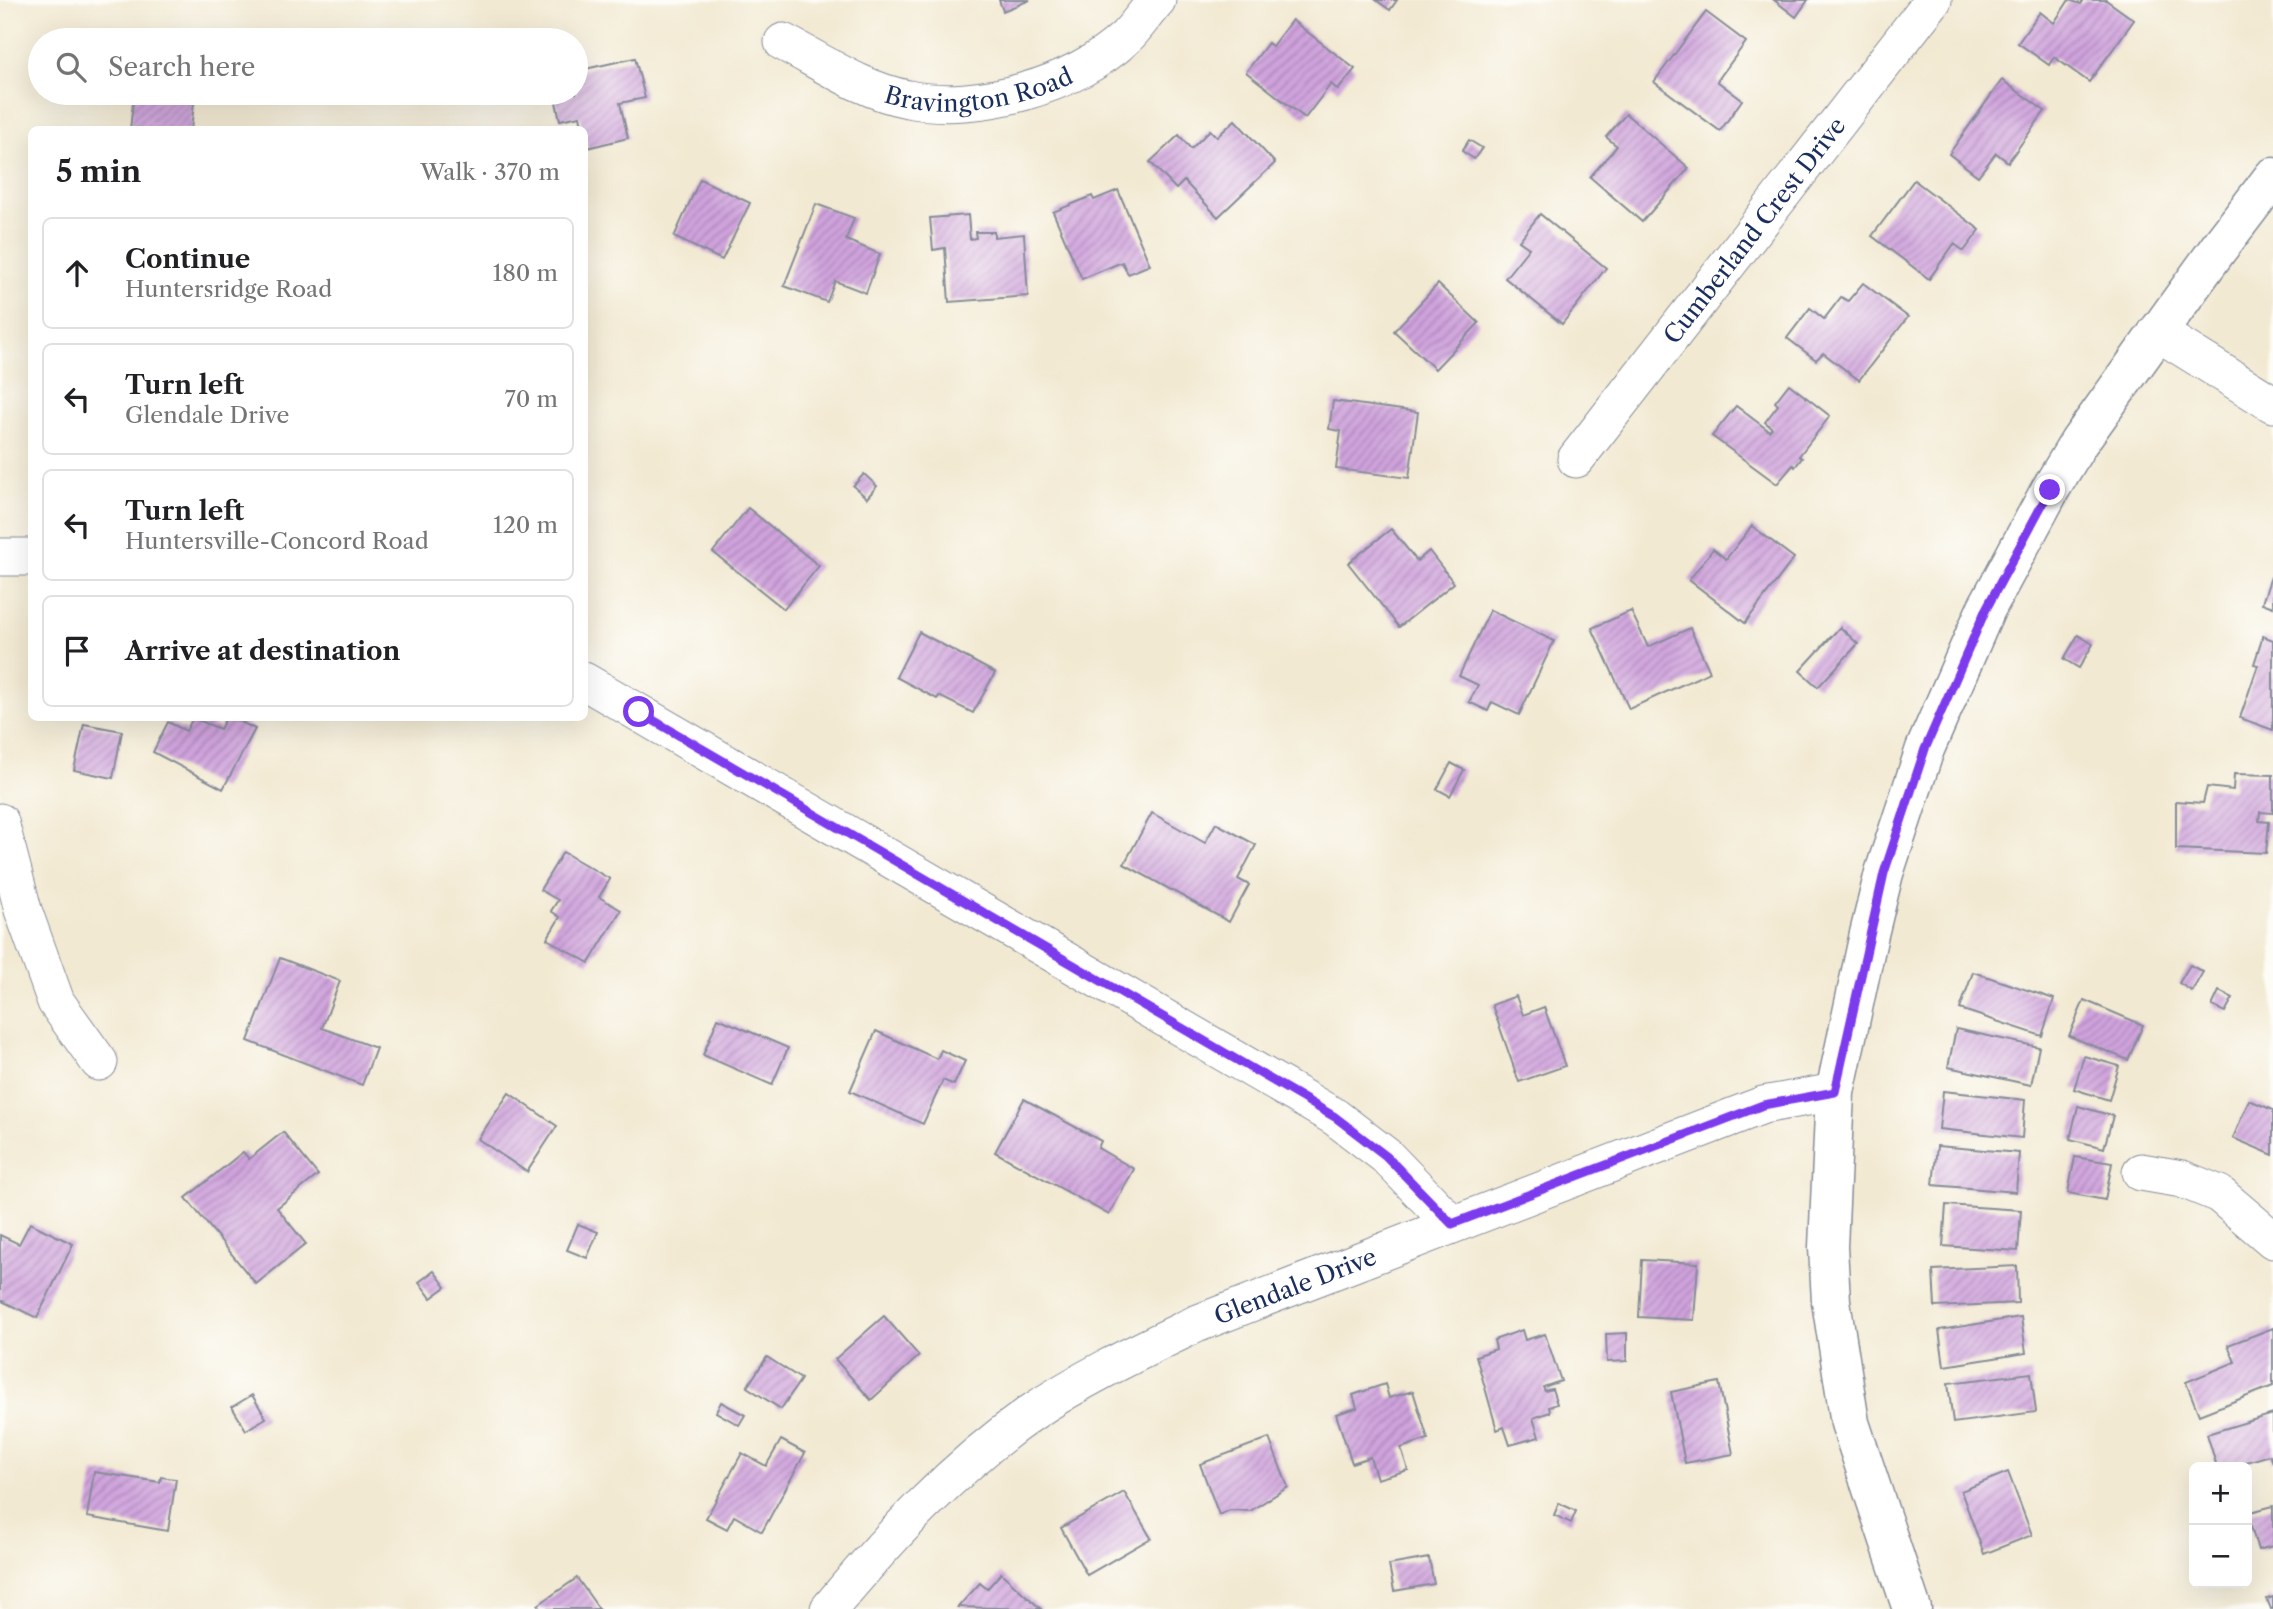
<!DOCTYPE html>
<meta charset="utf-8">
<style>
:root{--surface:#fff;--page:#f6f6f6;--text:#202124;--muted:#757577;--line:#e0e0e0}
body{margin:0;font-family:"Libre Caslon Text",serif;background:var(--page);color:var(--text)}
.controls{position:absolute;right:21px;bottom:21px;display:grid;overflow:hidden;border-radius:10px;box-shadow:0 7px 28px #0002}
.controls button{width:63px;height:63px;display:grid;place-items:center;padding:0;border:0;border-bottom:2px solid var(--line);background:var(--surface);color:var(--text);font:35px sans-serif}
.stop{position:absolute;width:21px;height:21px;margin:-16px;border:5px solid #7c3aed;border-radius:50%;background:#fff}
.stop.end{background:#7c3aed;border-color:#fff;box-shadow:0 2px 7px #0008}
.list{margin:0;padding:0;list-style:none}
h2{display:flex;justify-content:space-between;align-items:center;height:91px;margin:0;padding:0 28px;font-size:30px}
h2 small{font-size:23px;font-weight:400;color:var(--muted)}
.list li{display:grid;grid-template-columns:46px 1fr auto;gap:21px;align-items:center;box-sizing:border-box;height:112px;margin:0 14px 14px;padding:0 14px;border:2px solid var(--line);border-radius:10px}
.list b{display:block;font-size:26px;white-space:nowrap}
.list p{margin:0;font-size:23px;white-space:nowrap;color:var(--muted)}
.list em{font-size:23px;font-style:normal;color:var(--muted)}
.icon{flex:none;width:38px;height:38px;fill:none;stroke:currentColor;stroke-width:2;stroke-linecap:round;stroke-linejoin:round}
.map{position:relative;flex:none;width:2273px;height:1609px;overflow:hidden}
.search{position:absolute;background:var(--surface);box-shadow:0 7px 28px #0002;left:28px;top:28px;width:560px;height:77px;display:flex;align-items:center;gap:18px;box-sizing:border-box;padding:0 24px;border-radius:38px;color:var(--muted);font-size:26px}
.panel{position:absolute;background:var(--surface);box-shadow:0 7px 28px #0002;left:28px;top:126px;width:560px;height:595px;border-radius:10px}
.map>svg:first-child{display:block}
.building{fill:url(#building-hatch)}
.lines{fill:none;stroke-linecap:round;stroke-linejoin:round}
.minor-casing{stroke:#868c98;stroke-width:39}
.secondary-casing{stroke:#868c98;stroke-width:41}
.minor{stroke:#fff;stroke-width:37}
.secondary{stroke:#fff;stroke-width:38}
.route{stroke:#7c3aed;stroke-width:9}
.labels{text-anchor:middle;dominant-baseline:central;stroke-width:7;stroke-linejoin:round;paint-order:stroke}
.street-label{font-size:24px;fill:#1b2f5e;stroke:#fdfcf7}
</style>
<div class="map">
<svg width="2273" height="1609" viewBox="0 0 2273 1609">
<defs>
<pattern id="building-hatch" width="6" height="6" patternUnits="userSpaceOnUse" patternTransform="scale(1.75)"><rect width="6" height="6" fill="#d0a3dd"/><path d="M-1 1l2-2M0 6l6-6M5 7l2-2" fill="none" stroke="#a885b6"/></pattern>
</defs>
<rect width="100%" height="100%" fill="#fdfcf7"/>
<filter id="ink" filterUnits="userSpaceOnUse"><feTurbulence type="fractalNoise" baseFrequency=".0143" numOctaves="2"/><feDisplacementMap in="SourceGraphic" scale="14" xChannelSelector="R" yChannelSelector="G"/><feConvolveMatrix kernelMatrix="1 2 1 2 8 2 1 2 1" color-interpolation-filters="sRGB"/></filter>
<filter id="wash" filterUnits="userSpaceOnUse"><feTurbulence type="fractalNoise" baseFrequency=".00686" numOctaves="4" result="noise"/><feDisplacementMap in="SourceGraphic" scale="28" xChannelSelector="R" yChannelSelector="G"/><feGaussianBlur stdDeviation="1.57" result="paint"/><feColorMatrix in="noise" values="0 0 0 0 0 0 0 0 0 0 0 0 0 0 0 0 0 1.4 0 .05"/><feComposite in="paint" operator="in"/></filter>
<g filter="url(#wash)">
<rect width="100%" height="100%" fill="#f2e9d2"/>
<g id="blocks">
<g class="building">
<polygon points="999,0 1030,0 1003,11"/>
<polygon points="1376,0 1397,0 1390,10"/>
<polygon points="1774,0 1808,0 1796,17"/>
<polygon points="2069,0 2081,4 2084,0 2106,0 2134,20 2089,82 2054,57 2049,65 2018,43 2040,12 2054,23"/>
<polygon points="1706,12 1746,42 1717,81 1742,100 1720,131 1654,82"/>
<polygon points="1292,20 1355,69 1338,90 1331,84 1305,118 1246,72 1268,43 1272,46"/>
<polygon points="635,58 645,98 620,103 628,138 587,148 580,116 560,120 554,93 576,93 576,71"/>
<polygon points="2002,80 2045,111 2008,162 1996,153 1978,176 1949,154"/>
<polygon points="134,93 195,93 191,130 130,130"/>
<polygon points="1626,114 1689,168 1642,222 1590,177 1617,146 1606,137"/>
<polygon points="1235,120 1275,163 1218,217 1184,181 1176,189 1150,162 1179,135 1191,149 1210,130 1217,137"/>
<polygon points="1469,140 1482,148 1474,159 1462,151"/>
<polygon points="700,179 750,203 722,260 674,237"/>
<polygon points="1914,180 1980,230 1964,251 1954,244 1929,279 1872,236"/>
<polygon points="1118,190 1150,265 1128,274 1122,262 1082,279 1053,212 1092,196 1094,200"/>
<polygon points="816,204 854,218 846,240 880,254 866,293 835,281 827,302 784,286"/>
<polygon points="1540,214 1606,268 1562,324 1505,278 1529,248 1519,241"/>
<polygon points="968,215 970,239 976,238 975,232 994,232 994,237 1024,234 1028,296 949,302 945,248 933,250 930,218"/>
<polygon points="1863,283 1908,317 1859,380 1823,353 1816,360 1787,338 1810,308 1824,319 1841,297 1848,301"/>
<polygon points="1438,284 1479,323 1435,369 1394,331"/>
<polygon points="1789,384 1830,416 1799,456 1802,458 1795,467 1793,465 1777,484 1712,436 1736,406 1769,431 1772,428 1765,422 1778,405 1775,402"/>
<polygon points="1333,401 1418,412 1409,478 1336,469 1341,431 1329,429"/>
<polygon points="864,474 877,486 867,498 853,486"/>
<polygon points="748,508 819,566 784,609 713,552"/>
<polygon points="1752,526 1794,558 1745,623 1689,580 1713,549 1726,559"/>
<polygon points="1391,529 1417,561 1429,551 1454,583 1399,627 1348,563"/>
<polygon points="2271,577 2273,577 2273,607 2262,603"/>
<polygon points="1490,610 1554,641 1519,715 1492,702 1488,711 1469,702 1478,685 1459,676"/>
<polygon points="1631,611 1648,647 1690,628 1710,672 1629,709 1592,628"/>
<polygon points="1840,627 1858,644 1818,687 1800,671"/>
<polygon points="919,632 995,673 973,713 939,696 937,699 896,677"/>
<polygon points="2078,635 2093,644 2079,668 2064,659"/>
<polygon points="2263,636 2273,640 2273,730 2240,718 2258,665 2254,664"/>
<polygon points="193,718 220,729 226,718 233,718 255,729 223,789 153,752 168,722 186,731"/>
<polygon points="84,724 122,731 113,778 74,770"/>
<polygon points="1451,763 1464,770 1450,796 1437,789"/>
<polygon points="2234,774 2273,775 2273,813 2260,812 2259,821 2269,822 2266,853 2176,849 2176,801 2203,803 2207,787 2233,790"/>
<polygon points="1152,813 1205,843 1216,823 1256,845 1238,879 1249,885 1229,922 1124,864"/>
<polygon points="563,852 610,879 599,897 621,910 589,963 547,939 560,917 551,911 558,900 540,890"/>
<polygon points="280,958 340,981 322,1028 376,1048 362,1085 248,1041"/>
<polygon points="2190,965 2203,972 2192,991 2179,983"/>
<polygon points="1973,972 2054,999 2042,1036 1960,1009"/>
<polygon points="2219,991 2233,998 2225,1012 2212,1006"/>
<polygon points="1516,996 1523,1015 1544,1007 1565,1066 1519,1082 1492,1005"/>
<polygon points="2084,1000 2143,1025 2128,1060 2069,1036"/>
<polygon points="718,1018 788,1048 772,1085 703,1055"/>
<polygon points="1956,1029 2039,1047 2031,1085 1948,1067"/>
<polygon points="876,1031 937,1059 941,1050 965,1061 954,1085 943,1080 923,1124 850,1091"/>
<polygon points="2084,1056 2119,1066 2109,1100 2074,1089"/>
<polygon points="1943,1091 2025,1100 2022,1138 1939,1129"/>
<polygon points="509,1093 557,1126 527,1172 478,1139"/>
<polygon points="1024,1099 1101,1141 1098,1148 1134,1169 1109,1215 995,1152"/>
<polygon points="2249,1100 2273,1110 2273,1155 2233,1138"/>
<polygon points="2078,1106 2113,1116 2104,1148 2070,1139"/>
<polygon points="283,1132 318,1175 277,1208 306,1244 256,1284 186,1198 243,1152 249,1159"/>
<polygon points="1937,1146 2019,1153 2016,1192 1933,1185"/>
<polygon points="2075,1157 2112,1163 2105,1200 2068,1193"/>
<polygon points="1946,1205 2021,1210 2018,1251 1943,1246"/>
<polygon points="30,1223 73,1244 37,1318 0,1300 0,1235 19,1244"/>
<polygon points="578,1224 598,1232 587,1258 567,1250"/>
<polygon points="1642,1260 1698,1263 1694,1320 1639,1317"/>
<polygon points="2017,1266 2018,1303 1935,1307 1933,1270"/>
<polygon points="434,1271 446,1287 431,1298 419,1282"/>
<polygon points="884,1316 919,1356 871,1400 835,1359"/>
<polygon points="2021,1317 2026,1353 1944,1366 1939,1330"/>
<polygon points="2273,1328 2273,1386 2199,1415 2186,1382 2235,1362 2228,1345"/>
<polygon points="1522,1330 1525,1340 1545,1334 1561,1381 1543,1387 1545,1391 1552,1389 1557,1404 1549,1407 1550,1412 1533,1418 1539,1437 1510,1445 1504,1427 1497,1430 1476,1356 1496,1349 1494,1340"/>
<polygon points="1627,1333 1627,1361 1607,1362 1606,1334"/>
<polygon points="767,1357 801,1379 781,1409 747,1387"/>
<polygon points="2031,1373 2036,1412 1953,1423 1948,1383"/>
<polygon points="1719,1382 1733,1454 1685,1463 1671,1392"/>
<polygon points="1385,1384 1389,1398 1413,1391 1428,1439 1401,1448 1408,1470 1377,1479 1370,1457 1352,1463 1336,1414 1357,1408 1353,1395"/>
<polygon points="252,1395 266,1418 246,1430 232,1407"/>
<polygon points="721,1402 745,1415 739,1425 716,1412"/>
<polygon points="2273,1414 2273,1463 2270,1455 2230,1467 2217,1467 2207,1434"/>
<polygon points="1269,1438 1288,1487 1250,1511 1230,1510 1219,1515 1200,1464"/>
<polygon points="781,1440 805,1453 762,1532 734,1516 727,1529 706,1518 742,1453 766,1466"/>
<polygon points="94,1472 160,1482 161,1477 176,1479 168,1531 87,1517"/>
<polygon points="2008,1472 2032,1535 1984,1554 1961,1491"/>
<polygon points="1124,1492 1151,1538 1087,1575 1061,1528"/>
<polygon points="1559,1503 1576,1511 1571,1523 1554,1515"/>
<polygon points="2273,1506 2273,1546 2258,1550 2247,1513"/>
<polygon points="1429,1558 1434,1584 1394,1591 1389,1565"/>
<polygon points="1001,1573 1041,1609 958,1607 980,1583 987,1589"/>
<polygon points="577,1578 599,1609 540,1609 538,1605"/>
<polygon points="2273,1597 2273,1609 2271,1609 2267,1599"/>
</g>
</g>
</g>
<g filter="url(#ink)">
<use href="#blocks" fill-opacity="0" stroke="#868c98" stroke-width="2"/>
<g class="lines">
<defs>
<g id="minor">
<path id="s1" d="M783,42C822,62 863,91 908,99C977,113 1075,86 1126,37C1137,26 1146,12 1157,0"/>
<polyline points="2157,332 2273,404"/>
<path id="s2" d="M1576,459L1933,0"/>
<polyline points="0,557 32,557"/>
<polyline points="584,681 1335,1117 1386,1156 1452,1224"/>
<polyline points="0,822 23,910 56,1002 99,1062"/>
<polyline points="2141,1172 2182,1179 2219,1194 2273,1240"/>
<path id="s3" d="M829,1609C890,1536 953,1468 1031,1413C1082,1378 1140,1351 1196,1324L1763,1105L1835,1092"/>
</g>
<polyline id="secondary" points="1912,1609 1850,1423 1831,1301 1828,1247 1835,1092 1869,934 1884,873 1925,749 1986,609 2050,490 2079,442 2218,249 2273,177"/>
</defs>
<use href="#minor" class="minor-casing"/>
<use href="#secondary" class="secondary-casing"/>
<use href="#minor" class="minor"/>
<use href="#secondary" class="secondary"/>
</g>
</g>
<g class="lines" filter="url(#ink)">
<polyline class="route" points="639,712 1335,1117 1386,1156 1452,1224 1763,1105 1835,1092 1884,873 1925,749 1986,609 2050,490"/>
</g>
<g class="labels">
<g class="street-label">
<text stroke="none"><textPath href="#s1" startOffset="210">Bravington Road</textPath></text>
<text stroke="none"><textPath href="#s2" startOffset="290">Cumberland Crest Drive</textPath></text>
<text stroke="none"><textPath href="#s3" startOffset="576">Glendale Drive</textPath></text>
</g>
</g>
</svg>
<div class="controls">
<button>+</button>
<button>−</button>
</div>
<div class="stop" style="left:639px;top:712px"></div>
<div class="stop end" style="left:2050px;top:490px"></div>
<div class="search"><svg class="icon" aria-label="search" viewBox="0 0 24 24"><circle cx="10" cy="10" r="6"/><path d="M15 15l6 6"/></svg>Search here</div>
<section class="panel">
<h2>5 min<small>Walk · 370 m</small></h2>
<ul class="list">
<li><svg class="icon" aria-label="ahead" viewBox="0 0 24 24"><path d="M12 20V5M6 11l6-6 6 6"/></svg><div><b>Continue</b><p>Huntersridge Road</p></div><em>180 m</em></li>
<li><svg class="icon" aria-label="left" viewBox="0 0 24 24"><path d="M17 20v-9H6M10 6l-5 5 5 5"/></svg><div><b>Turn left</b><p>Glendale Drive</p></div><em>70 m</em></li>
<li><svg class="icon" aria-label="left" viewBox="0 0 24 24"><path d="M17 20v-9H6M10 6l-5 5 5 5"/></svg><div><b>Turn left</b><p>Huntersville-Concord Road</p></div><em>120 m</em></li>
<li><svg class="icon" aria-label="arrive" viewBox="0 0 24 24"><path d="M6 21V4h12l-3 4 3 4H6"/></svg><div><b>Arrive at destination</b></div></li>
</ul>
</section>
</div>
